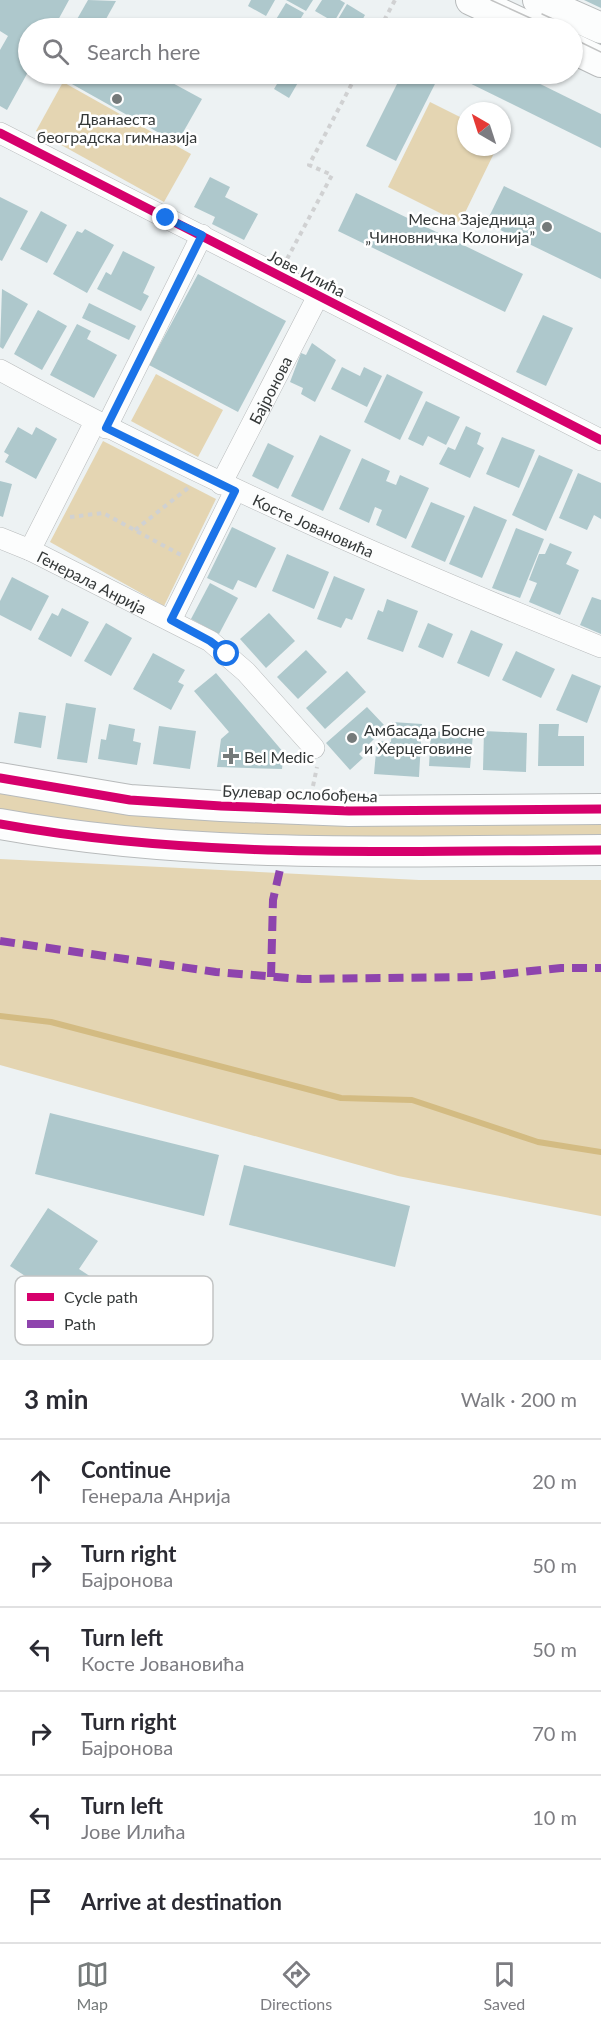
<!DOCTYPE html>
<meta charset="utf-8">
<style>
:root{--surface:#fff;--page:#f7f7f7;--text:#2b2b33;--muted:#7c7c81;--line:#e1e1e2;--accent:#757a7a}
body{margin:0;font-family:Lato,sans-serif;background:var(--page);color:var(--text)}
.compass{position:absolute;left:457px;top:102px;width:54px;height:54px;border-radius:50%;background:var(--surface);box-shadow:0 2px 4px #0004;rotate:321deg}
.stop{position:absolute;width:18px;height:18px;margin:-14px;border:4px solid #1a73e8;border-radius:50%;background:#fff}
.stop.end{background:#1a73e8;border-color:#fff;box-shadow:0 2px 6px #0008}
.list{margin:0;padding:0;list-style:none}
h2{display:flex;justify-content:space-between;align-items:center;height:78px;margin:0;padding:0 24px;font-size:26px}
h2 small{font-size:20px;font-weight:400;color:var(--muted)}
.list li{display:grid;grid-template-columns:39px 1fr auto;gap:18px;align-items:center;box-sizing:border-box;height:84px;padding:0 24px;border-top:2px solid var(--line)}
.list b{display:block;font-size:22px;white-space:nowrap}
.list p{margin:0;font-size:20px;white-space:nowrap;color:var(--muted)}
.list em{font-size:20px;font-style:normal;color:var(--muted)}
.icon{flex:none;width:33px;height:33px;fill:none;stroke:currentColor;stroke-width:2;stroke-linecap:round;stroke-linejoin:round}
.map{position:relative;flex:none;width:601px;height:1360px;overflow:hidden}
.search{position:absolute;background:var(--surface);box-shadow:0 2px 4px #0004;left:18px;right:18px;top:18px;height:66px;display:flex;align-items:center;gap:15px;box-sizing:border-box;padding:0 21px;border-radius:33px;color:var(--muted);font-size:22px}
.sheet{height:582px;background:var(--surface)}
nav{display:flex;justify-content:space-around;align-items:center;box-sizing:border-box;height:84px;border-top:2px solid var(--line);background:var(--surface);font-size:16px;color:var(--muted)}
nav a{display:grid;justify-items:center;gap:3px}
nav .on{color:var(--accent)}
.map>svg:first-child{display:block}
.green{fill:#e4d5b2}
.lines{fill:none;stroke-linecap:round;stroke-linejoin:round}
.stream{stroke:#d3bb82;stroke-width:6}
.building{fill:#aec8cc}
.minor-casing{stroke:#b7babb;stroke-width:22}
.secondary-casing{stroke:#b7babb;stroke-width:32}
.path{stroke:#d0d1d2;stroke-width:4;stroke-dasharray:4.5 4.5;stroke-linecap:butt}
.minor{stroke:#fcfdfd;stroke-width:21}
.secondary{stroke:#fcfdfd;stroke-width:30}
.tram{stroke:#c2c3c3;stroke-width:1.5}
.quiet{stroke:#8e44ad;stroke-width:8;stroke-dasharray:15 8;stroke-linecap:butt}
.cycleway-casing{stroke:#fff;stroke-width:13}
.cycleway{stroke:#d6006c;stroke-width:9}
.route{stroke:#1a73e8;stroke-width:8}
.poi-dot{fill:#757a7a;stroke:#fff;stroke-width:2}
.labels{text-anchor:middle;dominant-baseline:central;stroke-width:5;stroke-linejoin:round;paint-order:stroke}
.poi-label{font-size:16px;fill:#353939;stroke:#fff;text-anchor:start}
.street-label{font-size:16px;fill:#353939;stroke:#fff}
.key{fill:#fff;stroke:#c2c4c4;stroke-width:1.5}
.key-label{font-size:16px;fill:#353939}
</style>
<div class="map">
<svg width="601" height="1360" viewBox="0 0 601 1360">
<rect width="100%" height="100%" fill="#edf2f3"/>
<g class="green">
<polygon points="63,82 191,154 164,202 36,131"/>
<polygon points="430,102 466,120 466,147 497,147 460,223 388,187"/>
<polygon points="156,374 223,410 198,457 131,421"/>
<polygon points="103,441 216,499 164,606 50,542"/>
<polygon points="0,792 601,819 601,840 267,842 0,815"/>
<polygon points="0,859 419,880 601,880 601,1216 398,1176 0,1065"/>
</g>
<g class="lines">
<polyline class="stream" points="0,1016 51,1022 341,1098 412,1100 538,1142 601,1152"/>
</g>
<g class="building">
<polygon points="0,0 69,0 57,22 69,28 28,28 28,72 7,110 0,106 0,50 8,36 0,31"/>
<polygon points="88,0 116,1 101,28 72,28"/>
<polygon points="251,0 275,0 266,16 248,6"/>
<polygon points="286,0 313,0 306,11"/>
<polygon points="322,0 340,0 345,3 334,22 315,11"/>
<polygon points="584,0 601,0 601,8"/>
<polygon points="286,3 304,13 295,28 288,28 275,21"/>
<polygon points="347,4 365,15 358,28 334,26"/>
<polygon points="313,19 329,28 308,28"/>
<polygon points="269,20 283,28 265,28"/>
<polygon points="54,74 156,74 202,99 177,143"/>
<polygon points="283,74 303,74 289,98 274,89"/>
<polygon points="402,74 440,74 396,161 366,146"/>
<polygon points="451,74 520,74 601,114 601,148"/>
<polygon points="210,177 230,187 225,197 258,214 244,240 212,224 215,217 194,207"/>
<polygon points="504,186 601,233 601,279 486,223"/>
<polygon points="356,193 523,274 505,312 338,231"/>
<polygon points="0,197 28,211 2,261 0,260"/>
<polygon points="41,211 67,225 47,263 20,249"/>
<polygon points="85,229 114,245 87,293 53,274 77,231 82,233"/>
<polygon points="123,251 155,267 143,293 149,296 141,311 97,289 106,272 111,275"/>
<polygon points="198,274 286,321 238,412 149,365"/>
<polygon points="2,289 28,304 3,349 0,347"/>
<polygon points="89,303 136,326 129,340 82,318"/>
<polygon points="38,310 67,326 42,370 14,354"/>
<polygon points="543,315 573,328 546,386 516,372"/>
<polygon points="77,324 91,331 87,339 117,355 94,398 50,375"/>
<polygon points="312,343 336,360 315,402 301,394 303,388 290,382 301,353 306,355"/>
<polygon points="342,367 360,376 364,367 382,376 367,407 331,389"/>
<polygon points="387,374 423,392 400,440 364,422"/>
<polygon points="426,401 460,417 446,445 428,436 423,446 408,439"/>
<polygon points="466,426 481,433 477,444 484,448 470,478 439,464 448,447 455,450"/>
<polygon points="18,427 32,435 36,427 57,439 36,479 5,462 9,455 4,452"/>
<polygon points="320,435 351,450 323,511 291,496"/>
<polygon points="502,437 535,450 519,488 486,474"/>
<polygon points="268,443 294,456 278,489 252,476"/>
<polygon points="539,455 573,470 546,531 512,515"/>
<polygon points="362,458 390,471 386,481 396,485 400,475 429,488 406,539 376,525 382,510 375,507 369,523 339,509"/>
<polygon points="578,473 601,483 601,519 594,515 587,530 559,518"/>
<polygon points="0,481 12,484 3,517 0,516"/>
<polygon points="431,502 465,516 445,562 411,547"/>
<polygon points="474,506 507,520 482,578 449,564"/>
<polygon points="232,527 276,548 256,588 238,580 233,590 207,578"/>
<polygon points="516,528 544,539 520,598 492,588"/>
<polygon points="550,543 572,552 566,564 579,570 560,615 529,602 537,583 529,580 539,554 545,554"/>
<polygon points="287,554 329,572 314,609 272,591"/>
<polygon points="334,576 365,589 352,620 346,618 341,628 317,619"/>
<polygon points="12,577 49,596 31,631 0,615 0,601"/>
<polygon points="210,583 238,598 219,634 191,619"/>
<polygon points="592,597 601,600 601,634 580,625"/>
<polygon points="387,599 418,611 403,652 367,639 378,610 383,612"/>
<polygon points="62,608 89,622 71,657 38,639 52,613 58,616"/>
<polygon points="269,613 295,641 266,668 240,639"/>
<polygon points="106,623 132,638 111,676 84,661"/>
<polygon points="428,623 453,634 443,658 418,647"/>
<polygon points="471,630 503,644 489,677 457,663"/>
<polygon points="306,650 327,672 298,699 277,677"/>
<polygon points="516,651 555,669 541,698 502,680"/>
<polygon points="153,653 185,670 178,682 184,685 171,710 133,689"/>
<polygon points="347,671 366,692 325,729 306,708"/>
<polygon points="216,673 284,753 282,769 217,767 221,739 229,732 194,691"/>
<polygon points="572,674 601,686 587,723 556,710"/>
<polygon points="66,703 96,708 87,763 57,759"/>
<polygon points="367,707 384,725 371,736 374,739 359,754 363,758 350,770 326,743"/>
<polygon points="19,712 46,716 41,748 14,743"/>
<polygon points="392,722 422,724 419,777 374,774 377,741 391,742"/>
<polygon points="109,724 135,729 133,741 141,743 137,765 98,759 101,739 106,740"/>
<polygon points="539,724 559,724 558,736 584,736 584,766 538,766"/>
<polygon points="159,726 196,731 190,769 153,764"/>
<polygon points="431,731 473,734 470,768 429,766"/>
<polygon points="484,731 527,733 526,772 483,770"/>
<polygon points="50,1113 219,1155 204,1216 35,1174"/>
<polygon points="244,1165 410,1206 395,1267 229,1225"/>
<polygon points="48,1208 98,1241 79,1269 117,1294 98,1324 10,1266"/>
</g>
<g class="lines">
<defs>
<g id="minor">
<polyline points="0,133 601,440"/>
<path id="s1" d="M0,370C194,476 396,565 601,647"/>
<polyline points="106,428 202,235"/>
<path id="s2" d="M221,484L318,296"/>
<path id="s3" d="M0,538L30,550L210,641L246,672L314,748"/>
<polyline points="30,550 95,422"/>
<polyline points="171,620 235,491"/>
</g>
<g id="secondary">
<polyline points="471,0 531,28"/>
<polyline points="538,0 601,28"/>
<polyline points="572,48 601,62"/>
<polyline points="0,778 130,800 221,806 349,811 601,809"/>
<path d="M0,824C199,860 399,851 601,850"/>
</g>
</defs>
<use href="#minor" class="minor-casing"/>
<use href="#secondary" class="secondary-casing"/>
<g class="path">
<polyline points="380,28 395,0"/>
<polyline points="287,259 332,175 309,165 357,74"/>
<polyline points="70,517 103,513 181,555"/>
<polyline points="135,530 188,488"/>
<polyline points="313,786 317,767"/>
</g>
<use href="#minor" class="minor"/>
<use href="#secondary" class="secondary"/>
<g class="tram">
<polyline points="491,0 552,28"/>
<polyline points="542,14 572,28"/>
<polyline points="572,38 601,52"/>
</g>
<g class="quiet">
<polyline points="0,941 216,972 302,979 473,977 561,968 601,968"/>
<polyline points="271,977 273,900 281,865"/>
</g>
<defs>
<g id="cycleway">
<polyline points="0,133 601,440"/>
<polyline points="0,778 130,800 221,806 349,811 601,809"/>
<path d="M0,824C199,860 399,851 601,850"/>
</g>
</defs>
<use href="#cycleway" class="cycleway-casing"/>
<use href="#cycleway" class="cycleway"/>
</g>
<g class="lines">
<polyline class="route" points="166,218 202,235 106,428 235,491 171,620 210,641 227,654"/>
</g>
<g class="poi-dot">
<circle cx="117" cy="99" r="6"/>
<circle cx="547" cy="227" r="6"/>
<circle cx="352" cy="738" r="6"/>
<path d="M228 747h6v6h6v6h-6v6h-6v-6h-6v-6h6z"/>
</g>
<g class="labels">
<g class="poi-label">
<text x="117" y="118" text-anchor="middle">Дванаеста<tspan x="117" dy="18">београдска гимназија</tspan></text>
<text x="535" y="218" text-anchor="end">Месна Заједница<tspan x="535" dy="18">„Чиновничка Колонија”</tspan></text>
<text x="364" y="729">Амбасада Босне<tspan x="364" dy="18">и Херцеговине</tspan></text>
<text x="244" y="756">Bel Medic</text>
</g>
<g class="street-label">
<text transform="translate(307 273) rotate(27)">Јове Илића</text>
<text stroke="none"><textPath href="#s2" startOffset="106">Бајронова</textPath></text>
<text stroke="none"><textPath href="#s1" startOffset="350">Косте Јовановића</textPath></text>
<text stroke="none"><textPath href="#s3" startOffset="102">Генерала Анрија</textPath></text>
<text transform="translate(300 793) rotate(2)">Булевар ослобођења</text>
</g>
</g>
<rect x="15" y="1276" width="198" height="69" rx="9" class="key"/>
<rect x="27" y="1293" width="27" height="8" fill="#d6006c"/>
<rect x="27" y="1320" width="27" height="8" fill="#8e44ad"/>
<g class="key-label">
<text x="64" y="1303">Cycle path</text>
<text x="64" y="1330">Path</text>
</g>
</svg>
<svg class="compass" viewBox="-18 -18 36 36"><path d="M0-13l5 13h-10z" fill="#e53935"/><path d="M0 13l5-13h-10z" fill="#7c7c81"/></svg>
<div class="stop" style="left:227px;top:654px"></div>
<div class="stop end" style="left:166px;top:218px"></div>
<div class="search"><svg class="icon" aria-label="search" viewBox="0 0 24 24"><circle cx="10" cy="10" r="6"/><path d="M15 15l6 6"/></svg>Search here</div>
</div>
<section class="sheet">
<h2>3 min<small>Walk · 200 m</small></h2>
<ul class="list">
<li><svg class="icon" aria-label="ahead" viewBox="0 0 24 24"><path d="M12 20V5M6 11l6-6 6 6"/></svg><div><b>Continue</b><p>Генерала Анрија</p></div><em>20 m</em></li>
<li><svg class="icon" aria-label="right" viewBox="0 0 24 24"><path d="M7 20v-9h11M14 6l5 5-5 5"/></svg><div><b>Turn right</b><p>Бајронова</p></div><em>50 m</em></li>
<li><svg class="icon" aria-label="left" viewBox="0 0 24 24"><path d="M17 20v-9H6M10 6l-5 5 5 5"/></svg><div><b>Turn left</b><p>Косте Јовановића</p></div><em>50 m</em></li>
<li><svg class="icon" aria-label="right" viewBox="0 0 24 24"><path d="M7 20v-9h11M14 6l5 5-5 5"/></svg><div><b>Turn right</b><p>Бајронова</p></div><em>70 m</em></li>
<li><svg class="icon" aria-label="left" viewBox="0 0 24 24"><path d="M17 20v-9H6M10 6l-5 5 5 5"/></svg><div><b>Turn left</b><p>Јове Илића</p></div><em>10 m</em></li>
<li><svg class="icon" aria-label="arrive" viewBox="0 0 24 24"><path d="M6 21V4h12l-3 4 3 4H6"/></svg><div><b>Arrive at destination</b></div></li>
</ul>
</section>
<nav>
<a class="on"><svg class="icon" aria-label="map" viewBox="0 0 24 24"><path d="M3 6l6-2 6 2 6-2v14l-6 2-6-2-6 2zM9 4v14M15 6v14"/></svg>Map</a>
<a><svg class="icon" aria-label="directions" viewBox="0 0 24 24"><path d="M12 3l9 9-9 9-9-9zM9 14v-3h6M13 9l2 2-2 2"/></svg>Directions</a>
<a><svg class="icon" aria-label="saved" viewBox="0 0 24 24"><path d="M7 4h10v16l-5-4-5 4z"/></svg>Saved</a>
</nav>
